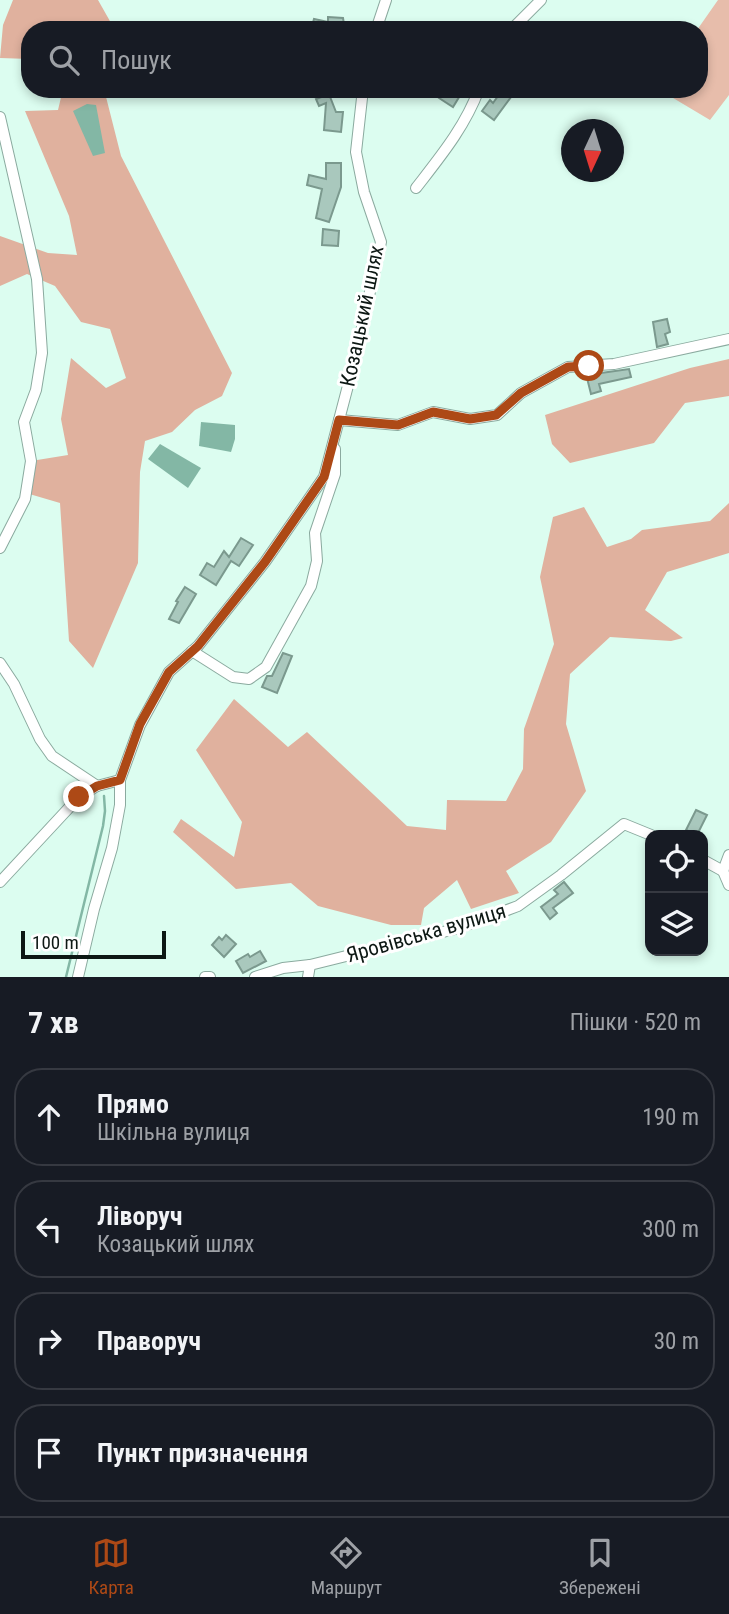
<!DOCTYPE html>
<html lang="uk">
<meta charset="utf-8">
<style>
:root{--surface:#171b24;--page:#242831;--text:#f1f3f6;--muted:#9ea1a6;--line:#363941;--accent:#ad4916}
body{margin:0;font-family:"Roboto Condensed",sans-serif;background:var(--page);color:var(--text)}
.controls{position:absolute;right:21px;bottom:21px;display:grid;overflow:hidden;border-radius:14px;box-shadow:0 4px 10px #0003}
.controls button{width:63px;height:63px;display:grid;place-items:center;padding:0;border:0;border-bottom:2px solid var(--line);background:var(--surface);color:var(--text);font:35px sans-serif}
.compass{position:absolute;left:561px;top:119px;width:63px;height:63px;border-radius:50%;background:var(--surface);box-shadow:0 4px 10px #0003;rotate:184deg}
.scale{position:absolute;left:21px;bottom:18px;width:145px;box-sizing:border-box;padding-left:7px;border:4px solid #0d1814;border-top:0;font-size:19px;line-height:24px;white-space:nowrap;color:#0d1814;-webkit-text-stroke:5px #fff;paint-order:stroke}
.stop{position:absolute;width:21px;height:21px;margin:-16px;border:5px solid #ad4916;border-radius:50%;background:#fff}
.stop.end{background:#ad4916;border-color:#fff;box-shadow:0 2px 7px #0008}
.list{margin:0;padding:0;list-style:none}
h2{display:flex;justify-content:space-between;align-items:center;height:91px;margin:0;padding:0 28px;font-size:30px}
h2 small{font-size:23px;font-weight:400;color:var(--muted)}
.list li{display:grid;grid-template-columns:46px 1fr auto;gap:21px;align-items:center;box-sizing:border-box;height:98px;margin:0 14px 14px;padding:0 14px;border:2px solid var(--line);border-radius:28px}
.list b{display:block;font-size:26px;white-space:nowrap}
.list p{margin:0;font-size:23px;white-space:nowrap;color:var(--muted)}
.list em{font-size:23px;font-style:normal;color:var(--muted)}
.icon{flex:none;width:38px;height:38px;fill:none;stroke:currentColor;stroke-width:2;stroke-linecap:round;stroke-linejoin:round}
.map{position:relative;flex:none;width:729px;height:977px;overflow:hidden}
.search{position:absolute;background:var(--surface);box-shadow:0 4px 10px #0003;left:21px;right:21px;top:21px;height:77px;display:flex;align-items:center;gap:18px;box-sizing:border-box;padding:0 24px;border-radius:28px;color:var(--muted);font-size:26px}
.sheet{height:539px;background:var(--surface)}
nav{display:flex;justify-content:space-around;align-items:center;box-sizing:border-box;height:98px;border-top:2px solid var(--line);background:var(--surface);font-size:19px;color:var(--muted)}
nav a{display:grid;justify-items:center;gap:4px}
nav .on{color:var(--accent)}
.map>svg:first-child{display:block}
.green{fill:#e7bdab}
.forest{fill:#e0b19e}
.water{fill:#83b7a5}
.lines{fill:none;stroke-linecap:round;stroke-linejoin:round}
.stream{stroke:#83b7a5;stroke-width:2.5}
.building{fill:#a9c8bd;stroke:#7b998e;stroke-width:2}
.minor-casing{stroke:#8baa9f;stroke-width:12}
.minor{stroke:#fff;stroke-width:10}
.route{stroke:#ad4916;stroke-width:9}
.labels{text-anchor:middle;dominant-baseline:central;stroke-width:6;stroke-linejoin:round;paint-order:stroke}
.street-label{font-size:21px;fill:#0d1814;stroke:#fff}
</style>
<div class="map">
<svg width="729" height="977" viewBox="0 0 729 977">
<rect width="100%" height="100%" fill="#dcfdf0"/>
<polygon class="green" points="718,0 729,0 729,95 710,120 658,89 699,89 699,30 697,30"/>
<g class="forest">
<polygon points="13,0 98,0 115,30 30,30 30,59 0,58 3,25"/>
<polygon points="63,89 104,89 121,156 232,373 222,396 195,410 172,432 145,441 140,472 138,563 93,668 69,641 60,503 26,493 31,461 68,455 61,419 71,358 106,388 126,378 110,329 81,322 55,286 27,274 0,286 0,236 48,253 77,255 69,216 25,111 58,110"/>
<polygon points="729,359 729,396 685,403 654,443 570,463 552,444 545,415 690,368"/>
<polygon points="729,503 729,553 667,572 645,610 683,638 671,641 610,637 570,674 566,724 586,791 551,842 506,871 519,893 471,909 457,880 424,908 421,925 391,925 318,906 291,883 236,889 173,832 181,819 234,857 242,822 196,750 234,699 288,747 307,732 407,826 446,830 447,800 506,801 523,769 524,729 554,644 540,577 553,517 584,507 607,547 631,539 642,530 710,521"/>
</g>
<g class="water">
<polygon points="87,104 96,105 105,153 93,156 73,111"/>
<polygon points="201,422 235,425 235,439 231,452 199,446"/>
<polygon points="160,444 201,468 188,488 148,459"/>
</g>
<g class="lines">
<polyline class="stream" points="66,977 103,826 105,811 104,796"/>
</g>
<g class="building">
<polygon points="328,17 343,18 345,30 311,30 314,19 328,22"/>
<polygon points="327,89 336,112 343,112 341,132 324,130 326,103 319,106 316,99 327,95"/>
<polygon points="444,89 464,89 453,107 439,98"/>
<polygon points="503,89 517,89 494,120 482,111 490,100 493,103"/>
<polygon points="326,163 341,163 341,187 329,222 316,218 322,189 307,185 309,175 326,179"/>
<polygon points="323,229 339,231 338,246 322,245"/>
<polygon points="667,319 670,332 665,334 668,344 657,347 653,322"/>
<polygon points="629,369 631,377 599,384 601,391 591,394 587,378 601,373"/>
<polygon points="241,538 253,545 239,566 231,561 216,585 200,575 207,563 214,567 224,551 229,557"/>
<polygon points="185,587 196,594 179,623 169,619 178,602 176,601"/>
<polygon points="283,653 292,656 277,693 262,687 267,676 272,676"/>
<polygon points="696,810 707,815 697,835 686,830"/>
<polygon points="564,882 573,893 553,908 557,913 550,919 541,907 558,894 554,890"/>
<polygon points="226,935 236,944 224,957 212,945 219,937 222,940"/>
<polygon points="260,951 266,961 243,973 236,961 248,954 250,957"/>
</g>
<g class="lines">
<defs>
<g id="minor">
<polyline points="376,30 386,0"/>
<polyline points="511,30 541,0"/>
<polyline points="0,117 37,279 42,353 36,390 24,422 31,461 25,499 0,548"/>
<path d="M416,188C440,157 465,127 479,89"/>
<polyline points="339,420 398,425 433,412 470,419 497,415 521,393 568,367 614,364 729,339"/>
<polyline points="192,651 233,677 249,679 266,667 311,586 317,561 315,533 335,474 335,449"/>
<polyline points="0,663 14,684 40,739 52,756 97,786"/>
<polyline points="703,860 723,871 729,855"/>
<polyline points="723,871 729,885"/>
<polyline points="0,882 79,797 97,786 120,780"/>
<polyline points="78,977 94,909 112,848 120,805 120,780 140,725 169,672 198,646 265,562 324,477 355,359 381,242 364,192 356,152 363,89"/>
<polyline points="205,977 210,977"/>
<polyline points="255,977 283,968 310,965"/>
<polyline points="308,977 310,965 459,928 518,906 561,875 624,824 651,835"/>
</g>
</defs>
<use href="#minor" class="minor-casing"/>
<use href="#minor" class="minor"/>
</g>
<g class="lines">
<polyline class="route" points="79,797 97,786 120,780 140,724 169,672 198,646 265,562 324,477 339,420 398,425 433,412 470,419 496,415 521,393 568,367 589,366"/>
</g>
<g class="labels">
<g class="street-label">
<text transform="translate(362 316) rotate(-78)">Козацький шлях</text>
<text transform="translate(426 933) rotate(-16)">Яровівська вулиця</text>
</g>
</g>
</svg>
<div class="controls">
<button><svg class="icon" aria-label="locate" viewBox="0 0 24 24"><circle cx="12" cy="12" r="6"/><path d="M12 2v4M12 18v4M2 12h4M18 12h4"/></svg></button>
<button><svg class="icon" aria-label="layers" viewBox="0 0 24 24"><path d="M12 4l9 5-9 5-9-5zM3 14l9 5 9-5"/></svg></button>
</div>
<svg class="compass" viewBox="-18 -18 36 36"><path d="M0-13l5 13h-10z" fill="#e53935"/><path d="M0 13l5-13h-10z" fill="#9ea1a6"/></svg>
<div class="scale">100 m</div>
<div class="stop" style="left:589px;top:366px"></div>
<div class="stop end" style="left:79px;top:797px"></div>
<div class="search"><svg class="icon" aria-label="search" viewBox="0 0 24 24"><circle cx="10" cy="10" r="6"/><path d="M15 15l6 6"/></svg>Пошук</div>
</div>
<section class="sheet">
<h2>7 хв<small>Пішки · 520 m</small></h2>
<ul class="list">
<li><svg class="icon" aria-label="ahead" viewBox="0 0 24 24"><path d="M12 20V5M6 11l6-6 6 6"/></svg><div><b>Прямо</b><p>Шкільна вулиця</p></div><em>190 m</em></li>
<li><svg class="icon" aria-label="left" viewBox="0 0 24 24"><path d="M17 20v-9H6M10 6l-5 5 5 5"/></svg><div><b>Ліворуч</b><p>Козацький шлях</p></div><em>300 m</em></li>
<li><svg class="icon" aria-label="right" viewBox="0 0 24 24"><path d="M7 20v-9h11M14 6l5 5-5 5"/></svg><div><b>Праворуч</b></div><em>30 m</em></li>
<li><svg class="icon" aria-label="arrive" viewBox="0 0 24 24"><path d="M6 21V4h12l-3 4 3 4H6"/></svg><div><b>Пункт призначення</b></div></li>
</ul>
</section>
<nav>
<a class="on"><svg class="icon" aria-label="map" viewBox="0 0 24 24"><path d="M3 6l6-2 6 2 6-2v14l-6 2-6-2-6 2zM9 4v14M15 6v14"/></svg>Карта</a>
<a><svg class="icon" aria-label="directions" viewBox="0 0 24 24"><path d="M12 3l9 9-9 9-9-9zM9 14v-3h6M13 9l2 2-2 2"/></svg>Маршрут</a>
<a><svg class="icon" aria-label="saved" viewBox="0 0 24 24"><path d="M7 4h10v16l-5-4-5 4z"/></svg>Збережені</a>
</nav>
